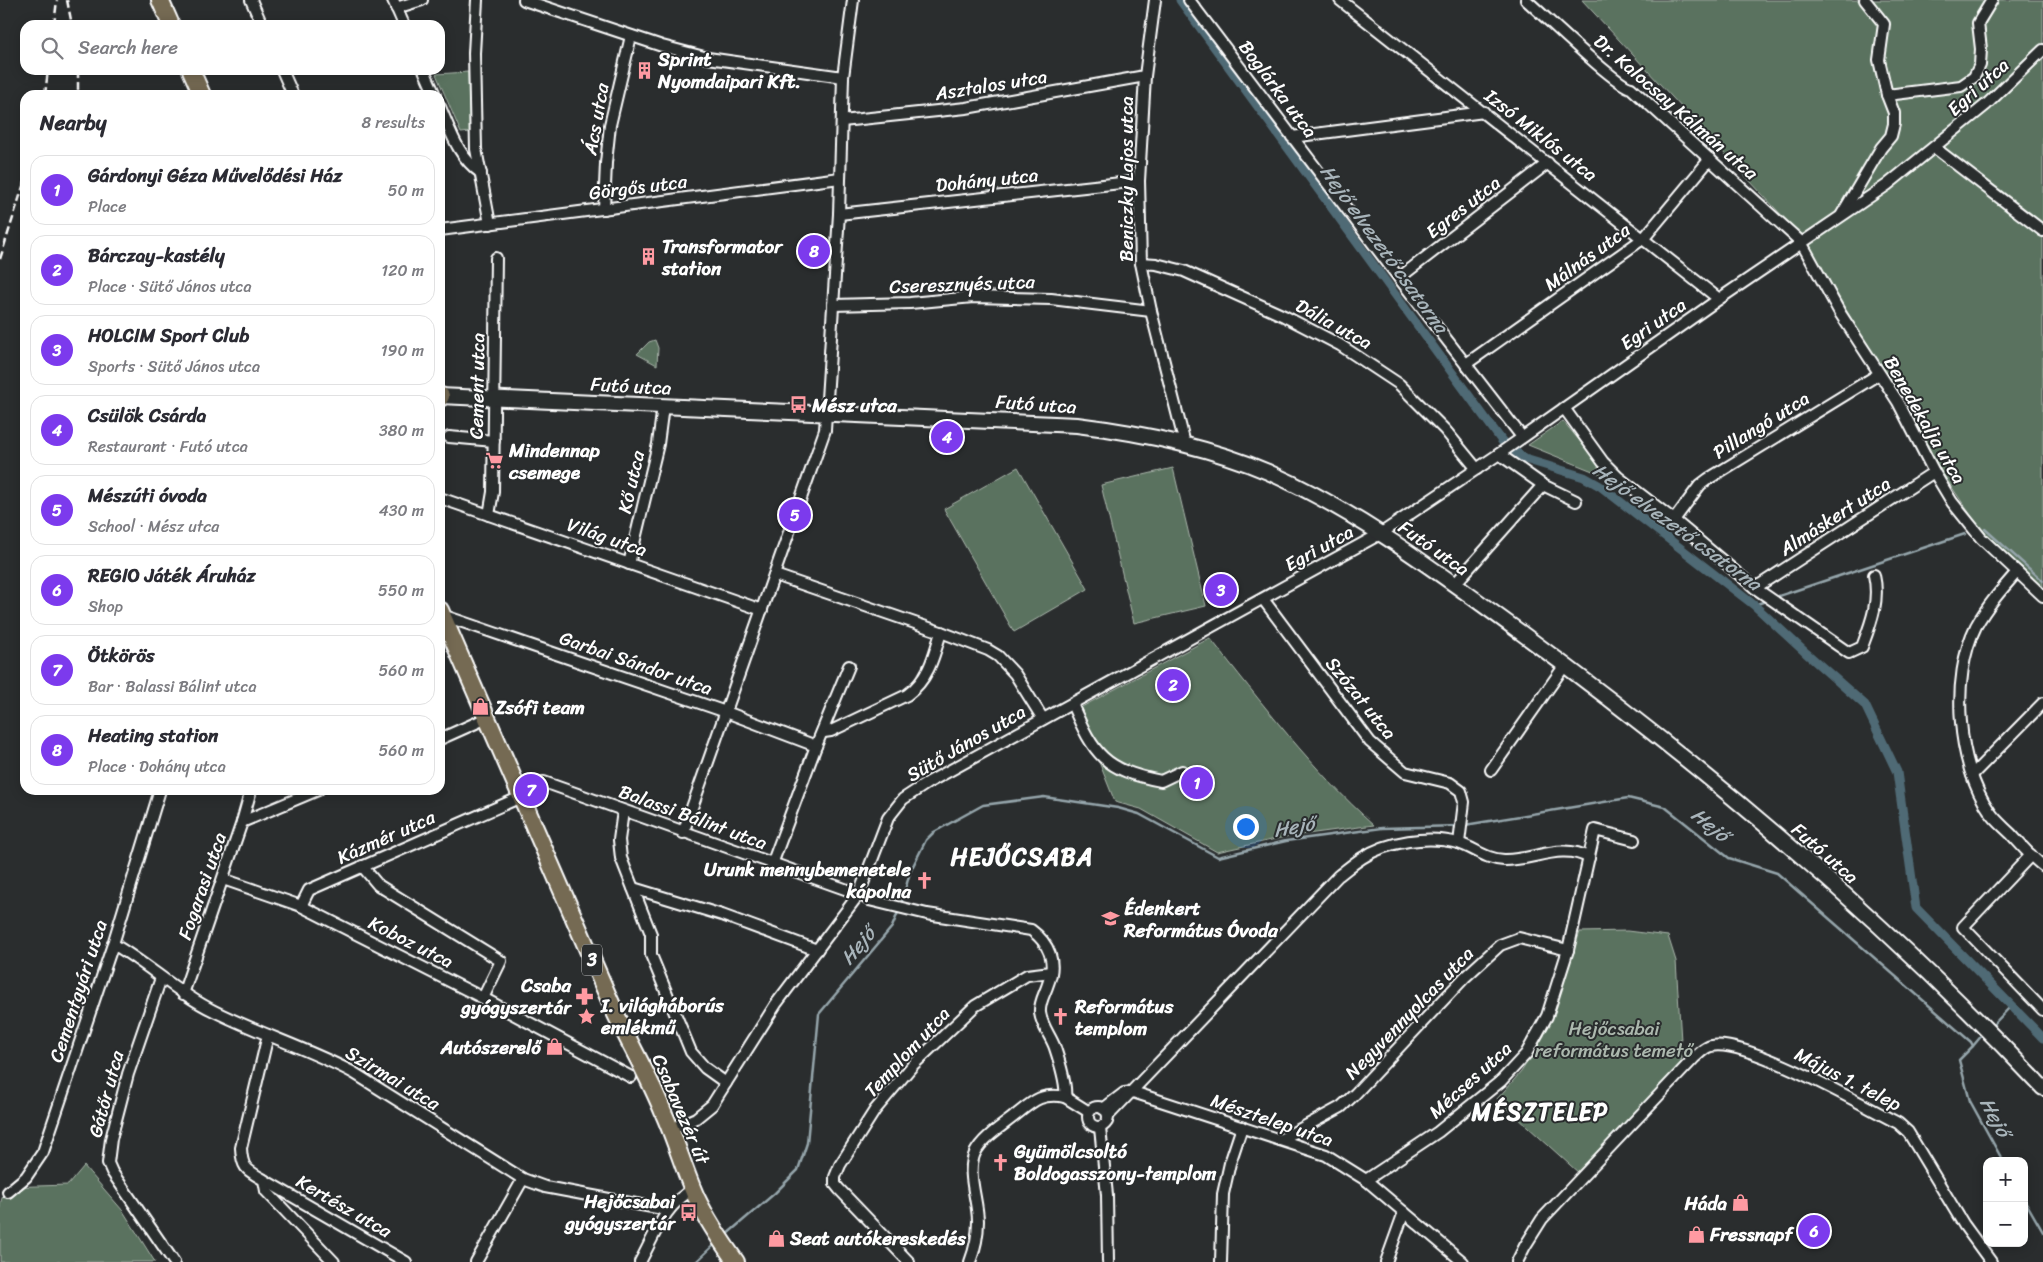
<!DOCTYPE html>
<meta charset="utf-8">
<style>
:root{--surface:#fff;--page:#f7f7f7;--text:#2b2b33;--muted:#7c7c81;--line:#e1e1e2;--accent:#7c3aed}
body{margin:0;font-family:Sriracha,sans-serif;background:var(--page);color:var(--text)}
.controls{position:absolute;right:15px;bottom:15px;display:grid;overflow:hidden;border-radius:10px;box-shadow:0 2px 12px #0003}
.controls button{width:45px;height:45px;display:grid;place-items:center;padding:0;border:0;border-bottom:1px solid var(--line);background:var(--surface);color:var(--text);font:25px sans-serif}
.you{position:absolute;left:1245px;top:826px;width:18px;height:18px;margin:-12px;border:4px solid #fff;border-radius:50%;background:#1a73e8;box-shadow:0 0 0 8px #1a73e833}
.badge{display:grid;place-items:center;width:32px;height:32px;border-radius:50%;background:var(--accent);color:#fff;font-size:16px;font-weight:700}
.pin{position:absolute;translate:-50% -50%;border:2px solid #fff;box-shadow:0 1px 5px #0006}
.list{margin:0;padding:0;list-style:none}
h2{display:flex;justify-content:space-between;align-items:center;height:65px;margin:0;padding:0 20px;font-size:21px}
h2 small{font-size:16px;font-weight:400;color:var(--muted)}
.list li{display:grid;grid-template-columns:32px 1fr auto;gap:15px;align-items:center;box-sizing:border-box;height:70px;margin:0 10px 10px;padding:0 10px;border:1px solid var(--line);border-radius:15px}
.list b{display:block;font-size:19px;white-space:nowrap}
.list p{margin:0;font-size:16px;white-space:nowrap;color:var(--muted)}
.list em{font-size:16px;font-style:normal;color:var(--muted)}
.icon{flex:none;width:28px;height:28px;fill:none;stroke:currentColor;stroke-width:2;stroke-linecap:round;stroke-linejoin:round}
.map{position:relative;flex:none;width:2043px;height:1262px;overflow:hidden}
.search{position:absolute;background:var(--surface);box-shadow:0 2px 12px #0003;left:20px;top:20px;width:425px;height:55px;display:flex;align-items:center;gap:12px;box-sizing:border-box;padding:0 18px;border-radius:15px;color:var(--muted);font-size:19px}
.panel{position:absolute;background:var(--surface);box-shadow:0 2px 12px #0003;left:20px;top:90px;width:425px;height:705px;border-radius:15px}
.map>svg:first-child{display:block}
.green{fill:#5a725e;stroke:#acb8ae}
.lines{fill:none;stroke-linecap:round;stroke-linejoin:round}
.stream{stroke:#96a6ac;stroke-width:2.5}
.canal{stroke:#506a75;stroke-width:9}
.street-casing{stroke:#fff;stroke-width:14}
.secondary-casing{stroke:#fff;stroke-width:18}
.primary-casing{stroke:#fff;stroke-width:20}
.street{stroke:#2a2d2e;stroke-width:10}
.secondary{stroke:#2a2d2e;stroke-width:14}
.primary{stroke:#756b52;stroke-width:16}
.rail{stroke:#fff;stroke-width:2.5;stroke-dasharray:8 4;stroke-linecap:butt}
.labels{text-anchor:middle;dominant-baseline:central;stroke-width:4;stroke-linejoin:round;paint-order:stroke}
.shield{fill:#2a2d2e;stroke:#bfc0c0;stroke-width:1}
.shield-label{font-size:18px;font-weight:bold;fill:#fff}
.poi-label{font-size:19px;font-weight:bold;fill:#fff;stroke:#2a2d2e;text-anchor:start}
.street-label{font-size:19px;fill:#fff;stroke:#2a2d2e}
.park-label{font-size:19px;fill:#acb8ae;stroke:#2a2d2e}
.water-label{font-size:20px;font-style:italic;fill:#a8b4ba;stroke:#2a2d2e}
.district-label{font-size:24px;font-weight:bold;letter-spacing:1px;fill:#fff;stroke:#2a2d2e}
</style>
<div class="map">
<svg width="2043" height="1262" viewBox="0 0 2043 1262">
<rect width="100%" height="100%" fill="#2a2d2e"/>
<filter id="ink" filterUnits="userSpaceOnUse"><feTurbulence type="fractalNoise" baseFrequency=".02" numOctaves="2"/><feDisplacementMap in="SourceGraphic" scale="10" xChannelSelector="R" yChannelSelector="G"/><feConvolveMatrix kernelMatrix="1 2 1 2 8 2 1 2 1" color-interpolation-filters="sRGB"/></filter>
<g filter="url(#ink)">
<g class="green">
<polygon points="1582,0 2043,0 2043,590 1983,533 1930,455 1815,256 1787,221"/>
<polygon points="468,72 470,132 461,133 436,74"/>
<polygon points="655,340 658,348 657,365 637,354 649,342"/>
<polygon points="1563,421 1605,471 1600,474 1528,445"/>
<polygon points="1018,467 1088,589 1014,632 944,509"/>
<polygon points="1173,468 1206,606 1134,623 1101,485"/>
<path d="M1210,638C1261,702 1313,771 1374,825L1285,837L1217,852L1141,809L1115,802L1078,709Z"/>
<polygon points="1627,931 1668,936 1676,961 1682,1057 1680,1067 1580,1174 1497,1099 1521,1072 1544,1036 1580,932"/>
<polygon points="84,1166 123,1211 155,1262 0,1262 0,1204 6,1187 68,1185"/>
</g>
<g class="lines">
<g class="stream">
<polyline points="1985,529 2043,581"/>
<polyline points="1776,597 1965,534"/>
<polyline points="1754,605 1763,602"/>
<polyline points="1465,825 1628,798 1665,807 1729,858 1777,873 1971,1042 1973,1046 1959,1060 1970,1101 2003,1161"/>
<polyline points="901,905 910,872 926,840 934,832 983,805 1044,797 1118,808 1139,814 1218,857 1286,841 1382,828 1459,826"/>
<polyline points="1991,1027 2011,1006"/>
<polyline points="1973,1046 1983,1034"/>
<polyline points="2024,1199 2043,1232"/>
<polyline points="726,1235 775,1193 798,1170 807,1143 819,1014 892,927 899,910"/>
<polyline points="696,1262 716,1243"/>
</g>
<polyline class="canal" points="1180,0 1502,441 1525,459 1584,477 1600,486 1754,605 1806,653 1865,705 1897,772 1916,908 2043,1038"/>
<defs>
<g id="street">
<polyline points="251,0 262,25"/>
<polyline points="393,0 404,25"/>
<polyline points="477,0 474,53 476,149 490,224"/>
<polyline points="524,0 662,46 708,58 843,77"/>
<polyline points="1155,0 1145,76 1139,181 1141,263 1151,311 1185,444"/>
<polyline points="1189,0 1399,278 1522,437"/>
<polyline points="1340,0 1719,299"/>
<path d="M1526,0C1544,15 1615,85 1631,88L1801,242L1840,313L1898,402L1934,472L1952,502L1981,538L2043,596"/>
<polyline points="1865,0 1884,24 1879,60 1887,95"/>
<polyline points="396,8 422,0"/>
<polyline points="282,70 293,95"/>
<polyline points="424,70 435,95"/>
<path d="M440,107C451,132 458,157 481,173"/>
<polyline points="842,121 966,108 1145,76"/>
<polyline points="1292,137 1484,112"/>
<polyline points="1935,148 2043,231"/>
<polyline points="604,209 606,163 610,125 631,36"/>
<polyline points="839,214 1139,181"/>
<polyline points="1842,214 1881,148 1891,136 1894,124 1894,113 1887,95 1961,86 1974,77 1980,65 1981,49 1978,23 1992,0"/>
<polyline points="440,230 840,178"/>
<polyline points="1141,263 1156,264 1184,271 1284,316 1340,345 1399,384 1445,430 1477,469"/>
<polyline points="1399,278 1548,163"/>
<polyline points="833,305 910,303 973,297 1051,299 1151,311"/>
<polyline points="1466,364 1644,238 1710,159"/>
<path d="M1564,408L1603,462L1618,477L1674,520L1755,588L1849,653L1862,647C1871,623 1880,601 1874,575"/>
<polyline points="449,437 494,441"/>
<polyline points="1499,454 1543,485 1576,501"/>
<polyline points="440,498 762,610"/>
<polyline points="489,515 493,492 496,258"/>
<polyline points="1674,520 1700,485 1708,479 1879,374"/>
<polyline points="629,564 658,444 663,406"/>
<path d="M2017,572C2002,589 1987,606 1976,626C1950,678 1957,765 1990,812C1995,820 2004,827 2011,834C2021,845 2031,857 2043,866"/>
<polyline points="775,575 941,632 988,650 998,656 1015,674 1043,719"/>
<polyline points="1454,585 1543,485"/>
<polyline points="1755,588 1934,472"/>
<polyline points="1263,599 1370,742 1405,772 1450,783 1461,791 1464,802 1459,843"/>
<polyline points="442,615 726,712 816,746"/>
<path d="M1072,704C1094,755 1104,770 1161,781L1182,771"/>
<path d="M824,732L831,731L907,695C929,679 934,656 941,632"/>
<polyline points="440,739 487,718"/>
<polyline points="1491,770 1565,665"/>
<polyline points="1972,775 2043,703"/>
<path d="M517,789L532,783L544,782L859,894L869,900L927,914L1031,930C1049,943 1057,962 1048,984C1045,994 1039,1002 1040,1013C1042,1027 1051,1036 1055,1048C1059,1060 1067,1085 1065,1097L1089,1112"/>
<polyline points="623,811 619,840 621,858 651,934 651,955 691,1052 705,1068 726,1083"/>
<polyline points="242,822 318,790"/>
<polyline points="683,833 825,430 839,214 843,77 853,0"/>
<polyline points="2031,855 1963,927 2043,1010"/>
<polyline points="772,864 816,746 849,666"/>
<polyline points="362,866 378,885 501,961 483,998"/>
<polyline points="223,879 301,906 483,998 631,1077"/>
<polyline points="633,888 722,915 817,950"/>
<polyline points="301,906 309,890 521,797"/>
<path d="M113,944C148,964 177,993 214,1011C260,1034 309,1049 354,1073L523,1179L545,1187L668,1210"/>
<polyline points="161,978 128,1074 111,1139 108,1163 112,1172 174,1262"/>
<polyline points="183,994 242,822 251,790"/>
<path d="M268,1035L241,1148C242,1169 247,1170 264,1180L406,1262"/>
<circle cx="1098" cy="1117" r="10"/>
<polyline points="1103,1109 1124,1093 1133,1092 1326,1155 1366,1180 1463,1262"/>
<path d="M1108,1116L1338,876C1346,870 1354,863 1362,858C1388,841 1428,835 1458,843C1475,848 1484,859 1504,860C1532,861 1562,842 1589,858"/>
<polyline points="1100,1128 1107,1195 1108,1262"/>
<polyline points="671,1129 696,1118 712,1105 776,1004 859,894 888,818 903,799 929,782 1380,534 1499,454 1719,299 1887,185 1987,104 2043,50"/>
<polyline points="1280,1140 1341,1107 1355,1094 1465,977 1500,945 1519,938 1568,950"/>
<polyline points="264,1180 266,1191 334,1262"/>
<polyline points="1366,1180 1438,1132 1501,1081 1526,1054 1547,1016 1568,950 1595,830 1634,840"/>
<polyline points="8,1192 26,1177 43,1152 113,944 160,790"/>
<polyline points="476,1262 523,1179"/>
<path d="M640,1262C656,1233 663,1207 693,1189"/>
<polyline points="909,1262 839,1189 835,1184 835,1177 840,1165 875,1110 913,1065 975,1006 1027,975 1051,972"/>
<path d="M970,1262C975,1249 978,1236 978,1221C978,1200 966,1173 975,1153C983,1137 1004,1125 1017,1114C1033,1101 1043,1092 1065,1097"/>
<polyline points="1221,1262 1223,1194 1230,1163 1242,1127"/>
<polyline points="1386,1262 1404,1212"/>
<path d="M1517,1262L1525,1246L1542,1219L1695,1057C1700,1053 1705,1047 1711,1046C1746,1038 1862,1105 1898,1123L1908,1132L1964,1225L1991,1262"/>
</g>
<path id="secondary" d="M440,396L1077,425C1142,433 1207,446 1268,472C1359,512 1440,574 1520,632C1706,768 1885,920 2043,1088"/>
<g id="primary">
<polyline points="160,0 171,25"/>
<polyline points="191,70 202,95"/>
<polyline points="440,398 441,396"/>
<path d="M440,610L614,1010C630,1045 650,1078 664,1114C676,1141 684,1170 696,1197C707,1220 721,1241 736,1262"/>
</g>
</defs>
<use href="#street" class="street-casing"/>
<use href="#secondary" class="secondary-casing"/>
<use href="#primary" class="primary-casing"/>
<use href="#street" class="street"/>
<use href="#secondary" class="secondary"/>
<use href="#primary" class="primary"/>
<g class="rail">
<polyline points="67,0 72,25"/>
<polyline points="54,25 57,0"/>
<polyline points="78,70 78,95"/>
<polyline points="45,95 48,70"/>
<polyline points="0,259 25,180"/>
</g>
</g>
</g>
<defs>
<symbol id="building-bare" viewBox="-9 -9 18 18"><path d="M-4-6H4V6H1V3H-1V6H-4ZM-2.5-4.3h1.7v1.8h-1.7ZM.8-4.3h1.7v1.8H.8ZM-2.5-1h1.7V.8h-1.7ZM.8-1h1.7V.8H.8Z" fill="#ff9aa2" stroke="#2a2d2e" stroke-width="2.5" paint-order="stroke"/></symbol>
<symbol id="bus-bare" viewBox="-9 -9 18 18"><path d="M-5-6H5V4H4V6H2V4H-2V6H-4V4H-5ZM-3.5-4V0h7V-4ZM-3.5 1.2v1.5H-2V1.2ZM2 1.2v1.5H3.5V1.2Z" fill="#ff9aa2" stroke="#2a2d2e" stroke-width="2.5" paint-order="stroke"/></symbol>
<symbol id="supermarket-bare" viewBox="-9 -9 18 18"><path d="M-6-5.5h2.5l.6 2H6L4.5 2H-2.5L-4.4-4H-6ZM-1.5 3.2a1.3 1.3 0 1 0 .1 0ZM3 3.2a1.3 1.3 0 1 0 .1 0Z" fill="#ff9aa2" stroke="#2a2d2e" stroke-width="2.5" paint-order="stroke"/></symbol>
<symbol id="shop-bare" viewBox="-9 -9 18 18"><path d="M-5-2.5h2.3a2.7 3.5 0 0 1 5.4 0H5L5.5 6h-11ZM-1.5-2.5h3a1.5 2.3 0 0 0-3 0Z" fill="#ff9aa2" stroke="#2a2d2e" stroke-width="2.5" paint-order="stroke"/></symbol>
<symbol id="church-bare" viewBox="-9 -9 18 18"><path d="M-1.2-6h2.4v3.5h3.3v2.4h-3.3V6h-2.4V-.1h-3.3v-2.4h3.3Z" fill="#ff9aa2" stroke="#2a2d2e" stroke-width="2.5" paint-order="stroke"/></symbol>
<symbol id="school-bare" viewBox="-9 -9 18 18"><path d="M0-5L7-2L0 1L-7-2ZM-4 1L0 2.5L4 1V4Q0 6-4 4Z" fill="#ff9aa2" stroke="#2a2d2e" stroke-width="2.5" paint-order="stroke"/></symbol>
<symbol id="pharmacy-bare" viewBox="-9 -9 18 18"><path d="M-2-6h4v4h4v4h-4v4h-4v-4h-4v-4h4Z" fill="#ff9aa2" stroke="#2a2d2e" stroke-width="2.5" paint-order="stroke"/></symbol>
<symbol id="sight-bare" viewBox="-9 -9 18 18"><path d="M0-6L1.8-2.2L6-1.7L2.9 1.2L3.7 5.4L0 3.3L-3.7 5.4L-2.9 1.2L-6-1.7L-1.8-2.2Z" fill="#ff9aa2" stroke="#2a2d2e" stroke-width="2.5" paint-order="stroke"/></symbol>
</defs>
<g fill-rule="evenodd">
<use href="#building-bare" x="632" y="58" width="25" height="25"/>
<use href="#building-bare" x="636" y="244" width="25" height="25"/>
<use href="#bus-bare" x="786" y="392" width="25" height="25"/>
<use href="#supermarket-bare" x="482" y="448" width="25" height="25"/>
<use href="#shop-bare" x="468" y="694" width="25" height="25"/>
<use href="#church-bare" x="912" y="868" width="25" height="25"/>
<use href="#school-bare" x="1098" y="906" width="25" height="25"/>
<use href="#pharmacy-bare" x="572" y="984" width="25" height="25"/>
<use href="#sight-bare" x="574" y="1004" width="25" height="25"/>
<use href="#church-bare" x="1048" y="1004" width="25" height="25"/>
<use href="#shop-bare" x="542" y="1034" width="25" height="25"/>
<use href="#church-bare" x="988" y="1150" width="25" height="25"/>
<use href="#shop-bare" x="1728" y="1190" width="25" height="25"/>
<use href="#bus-bare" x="676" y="1200" width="25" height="25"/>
<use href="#shop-bare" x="1684" y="1222" width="25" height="25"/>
<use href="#shop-bare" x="764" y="1226" width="25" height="25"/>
</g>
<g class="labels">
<rect class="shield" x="582" y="944.5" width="20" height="31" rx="4"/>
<g class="shield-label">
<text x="592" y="960">3</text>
</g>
<g class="poi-label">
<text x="658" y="59">Sprint<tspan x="658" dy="22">Nyomdaipari Kft.</tspan></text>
<text x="662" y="246">Transformator<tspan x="662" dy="22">station</tspan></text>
<text x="812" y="405">Mész utca</text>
<text x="509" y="450">Mindennap<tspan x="509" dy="22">csemege</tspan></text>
<text x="495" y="707">Zsófi team</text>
<text x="911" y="869" text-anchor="end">Urunk mennybemenetele<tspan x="911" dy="22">kápolna</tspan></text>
<text x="1124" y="908">Édenkert<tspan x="1124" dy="22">Református Óvoda</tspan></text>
<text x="571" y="985" text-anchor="end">Csaba<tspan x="571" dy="22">gyógyszertár</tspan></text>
<text x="601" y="1005">I. világháborús<tspan x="601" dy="22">emlékmű</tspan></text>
<text x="1075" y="1006">Református<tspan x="1075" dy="22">templom</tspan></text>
<text x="541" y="1047" text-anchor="end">Autószerelő</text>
<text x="1014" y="1151">Gyümölcsoltó<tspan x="1014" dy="22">Boldogasszony-templom</tspan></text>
<text x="675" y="1201" text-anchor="end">Hejőcsabai<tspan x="675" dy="22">gyógyszertár</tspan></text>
<text x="1727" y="1203" text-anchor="end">Háda</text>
<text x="1710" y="1234">Fressnapf</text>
<text x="790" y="1238">Seat autókereskedés</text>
</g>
<g class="street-label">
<text transform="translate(991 85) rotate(-9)">Asztalos utca</text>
<text transform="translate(1978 87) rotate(-42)">Egri utca</text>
<text transform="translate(1278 89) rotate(53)">Boglárka utca</text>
<text transform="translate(1676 107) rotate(41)">Dr. Kalocsay Kálmán utca</text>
<text transform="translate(596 119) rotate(-80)">Ács utca</text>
<text transform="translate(1541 135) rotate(38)">Izsó Miklós utca</text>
<text transform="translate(1126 179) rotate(-90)">Beniczky Lajos utca</text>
<text transform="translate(987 180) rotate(-6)">Dohány utca</text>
<text transform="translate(638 187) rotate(-7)">Görgős utca</text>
<text transform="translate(1463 207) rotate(-38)">Egres utca</text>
<text transform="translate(1587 257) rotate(-36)">Málnás utca</text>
<text transform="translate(962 284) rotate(-2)">Cseresznyés utca</text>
<text transform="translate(1334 324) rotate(29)">Dália utca</text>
<text transform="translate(1653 324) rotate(-35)">Egri utca</text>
<text transform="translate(477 386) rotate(-89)">Cement utca</text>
<text transform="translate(631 386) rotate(3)">Futó utca</text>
<text transform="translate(1036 404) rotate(4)">Futó utca</text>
<text transform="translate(1925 420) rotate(60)">Benedekalja utca</text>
<text transform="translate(1761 425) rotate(-32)">Pillangó utca</text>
<text transform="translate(631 482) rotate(-77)">Kő utca</text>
<text transform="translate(1835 516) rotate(-33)">Almáskert utca</text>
<text transform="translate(607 537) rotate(19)">Világ utca</text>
<text transform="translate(1319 548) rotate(-29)">Egri utca</text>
<text transform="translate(1434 548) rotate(35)">Futó utca</text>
<text transform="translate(636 663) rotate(19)">Garbai Sándor utca</text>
<text transform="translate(1361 698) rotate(51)">Szózat utca</text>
<text transform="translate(966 743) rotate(-30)">Sütő János utca</text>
<text transform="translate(693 817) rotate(20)">Balassi Bálint utca</text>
<text transform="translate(386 837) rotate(-24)">Kázmér utca</text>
<text transform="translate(1825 853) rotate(41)">Futó utca</text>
<text transform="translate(202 886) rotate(-71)">Fogarasi utca</text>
<text transform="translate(411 942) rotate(27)">Koboz utca</text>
<text transform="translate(78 991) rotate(-72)">Cementgyári utca</text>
<text transform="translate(1409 1013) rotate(-46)">Negyvennyolcas utca</text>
<text transform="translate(907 1052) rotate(-47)">Templom utca</text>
<text transform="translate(393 1078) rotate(31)">Szirmai utca</text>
<text transform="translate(1848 1079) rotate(27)">Május 1. telep</text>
<text transform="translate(1470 1080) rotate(-42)">Mécses utca</text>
<text transform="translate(106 1094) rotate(-75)">Gátőr utca</text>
<text transform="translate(681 1109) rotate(67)">Csabavezér út</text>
<text transform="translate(1272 1120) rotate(19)">Mésztelep utca</text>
<text transform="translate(344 1206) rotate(30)">Kertész utca</text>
</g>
<g class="park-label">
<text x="1614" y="1028">Hejőcsabai<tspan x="1614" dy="22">református temető</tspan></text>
</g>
<g class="water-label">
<text transform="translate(1384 249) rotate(54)">Hejő elvezető csatorna</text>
<text transform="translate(1677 527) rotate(36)">Hejő elvezető csatorna</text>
<text transform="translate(1710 825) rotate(39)">Hejő</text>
<text transform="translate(1294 827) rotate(-10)">Hejő</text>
<text transform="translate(858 946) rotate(-50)">Hejő</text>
<text transform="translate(1995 1117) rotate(62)">Hejő</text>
</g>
<g class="district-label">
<text x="1022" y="857">HEJŐCSABA</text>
<text x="1540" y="1112">MÉSZTELEP</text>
</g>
</g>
</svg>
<div class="controls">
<button>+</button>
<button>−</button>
</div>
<div class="you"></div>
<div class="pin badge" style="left:1197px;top:783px">1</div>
<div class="pin badge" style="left:1173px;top:685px">2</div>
<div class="pin badge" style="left:1221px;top:590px">3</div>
<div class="pin badge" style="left:947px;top:437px">4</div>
<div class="pin badge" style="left:795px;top:515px">5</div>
<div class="pin badge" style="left:1814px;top:1231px">6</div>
<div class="pin badge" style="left:531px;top:790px">7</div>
<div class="pin badge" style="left:814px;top:251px">8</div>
<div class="search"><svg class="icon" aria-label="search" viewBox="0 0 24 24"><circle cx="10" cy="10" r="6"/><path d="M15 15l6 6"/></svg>Search here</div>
<section class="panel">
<h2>Nearby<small>8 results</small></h2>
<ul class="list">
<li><span class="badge">1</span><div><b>Gárdonyi Géza Művelődési Ház</b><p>Place</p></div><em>50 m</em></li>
<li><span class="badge">2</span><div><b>Bárczay-kastély</b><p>Place · Sütő János utca</p></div><em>120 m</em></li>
<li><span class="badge">3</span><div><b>HOLCIM Sport Club</b><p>Sports · Sütő János utca</p></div><em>190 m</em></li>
<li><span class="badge">4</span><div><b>Csülök Csárda</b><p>Restaurant · Futó utca</p></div><em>380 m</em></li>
<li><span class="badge">5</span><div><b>Mészúti óvoda</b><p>School · Mész utca</p></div><em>430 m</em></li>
<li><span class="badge">6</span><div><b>REGIO Játék Áruház</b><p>Shop</p></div><em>550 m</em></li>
<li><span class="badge">7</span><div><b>Ötkörös</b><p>Bar · Balassi Bálint utca</p></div><em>560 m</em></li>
<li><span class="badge">8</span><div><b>Heating station</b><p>Place · Dohány utca</p></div><em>560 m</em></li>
</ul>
</section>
</div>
